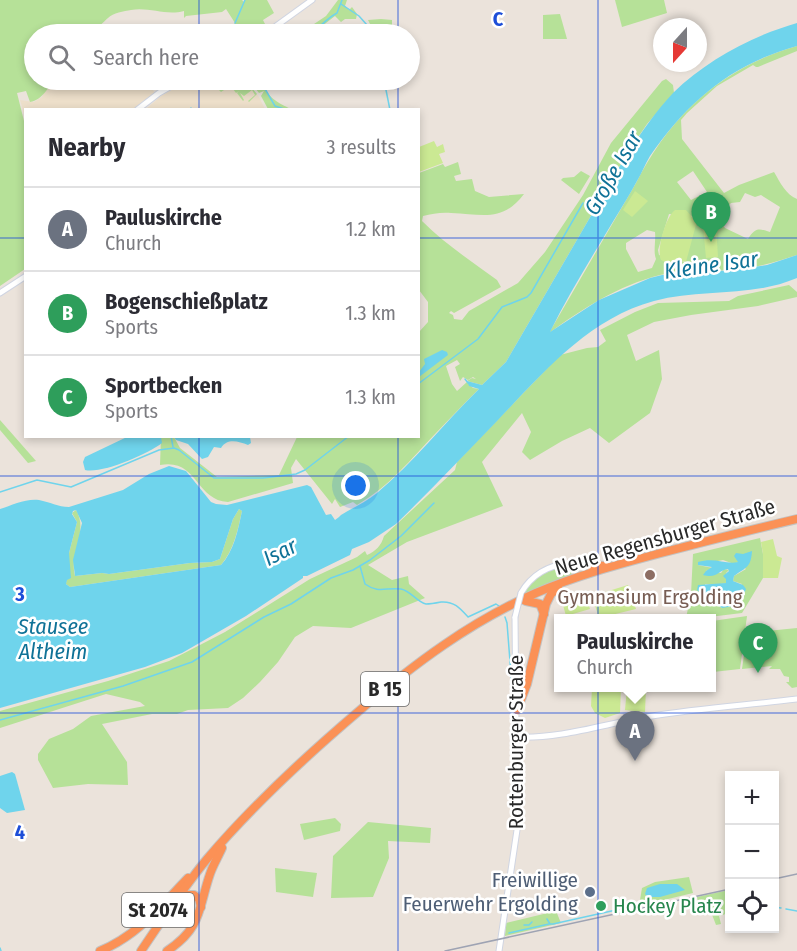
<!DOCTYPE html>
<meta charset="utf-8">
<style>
:root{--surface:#fff;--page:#f7f7f7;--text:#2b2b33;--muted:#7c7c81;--line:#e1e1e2;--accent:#3c6df7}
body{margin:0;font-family:"Fira Sans Condensed",sans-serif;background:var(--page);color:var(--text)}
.controls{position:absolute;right:18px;bottom:18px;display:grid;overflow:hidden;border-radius:0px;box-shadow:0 3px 9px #0003}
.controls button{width:54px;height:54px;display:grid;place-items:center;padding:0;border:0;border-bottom:2px solid var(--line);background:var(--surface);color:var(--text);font:30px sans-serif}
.compass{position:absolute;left:653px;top:18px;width:54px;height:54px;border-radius:50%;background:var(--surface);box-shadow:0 3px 9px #0003;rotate:201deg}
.you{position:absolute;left:356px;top:486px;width:21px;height:21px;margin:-15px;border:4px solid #fff;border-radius:50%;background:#1a73e8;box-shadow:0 0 0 9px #1a73e833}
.badge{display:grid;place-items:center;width:39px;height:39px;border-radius:50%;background:var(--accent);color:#fff;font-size:20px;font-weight:700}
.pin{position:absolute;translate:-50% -50px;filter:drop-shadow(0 2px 3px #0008)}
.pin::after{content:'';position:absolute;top:32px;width:21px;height:18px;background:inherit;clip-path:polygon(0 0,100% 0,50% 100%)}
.popup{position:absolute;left:554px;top:614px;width:162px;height:78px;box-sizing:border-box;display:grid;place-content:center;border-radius:0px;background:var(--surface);filter:drop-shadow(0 2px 4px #0005);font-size:20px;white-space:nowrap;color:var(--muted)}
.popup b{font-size:22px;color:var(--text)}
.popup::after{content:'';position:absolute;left:50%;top:100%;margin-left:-12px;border:12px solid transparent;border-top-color:var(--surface)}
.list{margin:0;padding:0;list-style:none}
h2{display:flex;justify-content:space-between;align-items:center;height:78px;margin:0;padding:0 24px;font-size:26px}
h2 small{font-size:20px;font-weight:400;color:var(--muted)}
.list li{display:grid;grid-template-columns:39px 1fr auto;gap:18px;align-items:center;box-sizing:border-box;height:84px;padding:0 24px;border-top:2px solid var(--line)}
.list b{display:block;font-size:22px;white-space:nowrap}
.list p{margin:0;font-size:20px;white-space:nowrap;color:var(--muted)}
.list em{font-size:20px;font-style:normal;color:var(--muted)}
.icon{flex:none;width:33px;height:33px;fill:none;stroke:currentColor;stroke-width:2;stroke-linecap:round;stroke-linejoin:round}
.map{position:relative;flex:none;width:797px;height:951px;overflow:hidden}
.search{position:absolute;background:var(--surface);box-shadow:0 3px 9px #0003;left:24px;top:24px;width:396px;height:66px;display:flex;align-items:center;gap:15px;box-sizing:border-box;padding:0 21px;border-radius:33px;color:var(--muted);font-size:22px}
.panel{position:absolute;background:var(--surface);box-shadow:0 3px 9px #0003;left:24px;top:108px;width:396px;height:330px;border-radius:0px}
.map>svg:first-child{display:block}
.education{fill:#eddfca}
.green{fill:#b6e198;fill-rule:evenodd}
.pitch{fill:#cbe993}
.water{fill:#6fd4ec;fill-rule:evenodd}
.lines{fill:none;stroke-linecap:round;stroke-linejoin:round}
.stream{stroke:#6fd4ec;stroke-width:1.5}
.secondary-casing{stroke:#d0d5e2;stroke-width:7}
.highway-casing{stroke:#c3c3c3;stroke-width:10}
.secondary{stroke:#fff;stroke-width:5}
.highway{stroke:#fb9156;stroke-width:8}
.rail{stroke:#9ea3b3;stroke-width:1.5}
.secondary-bridge-casing{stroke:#d0d5e2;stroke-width:7;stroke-linecap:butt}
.secondary-bridge{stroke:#fff;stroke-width:5}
.grid{fill:none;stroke:#1d4ed8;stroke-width:1.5;stroke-opacity:0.55}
.education-dot{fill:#8d6e63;stroke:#fff;stroke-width:2}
.service-dot{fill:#5c6f8a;stroke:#fff;stroke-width:2}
.leisure-dot{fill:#2e9e5b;stroke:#fff;stroke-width:2}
.labels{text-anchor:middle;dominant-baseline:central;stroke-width:5;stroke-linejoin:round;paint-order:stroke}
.shield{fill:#fff;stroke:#696969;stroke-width:1.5}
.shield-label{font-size:20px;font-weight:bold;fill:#292929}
.street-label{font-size:21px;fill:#292929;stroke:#fff}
.education-label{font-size:21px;fill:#785e54;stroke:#fff}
.service-label{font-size:21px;fill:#4e5e75;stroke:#fff;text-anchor:end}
.leisure-label{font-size:21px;fill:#27864d;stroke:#fff;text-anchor:start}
.water-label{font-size:22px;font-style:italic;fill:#0f7297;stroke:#fff}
.grid-label{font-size:20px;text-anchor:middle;font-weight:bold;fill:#1d4ed8;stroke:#fff;stroke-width:5;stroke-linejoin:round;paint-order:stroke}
</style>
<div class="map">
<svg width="797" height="951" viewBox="0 0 797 951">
<rect width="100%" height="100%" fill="#ebe3db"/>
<g class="education">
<polygon points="54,80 145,80 155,93 134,109 26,110 25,117 20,100 34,102 42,97 46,88"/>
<polygon points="190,80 245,80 259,97 265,109 145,110 161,96"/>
</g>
<g class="green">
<path d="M0,0H242L244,2L245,0H267L274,13L263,20L268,30L262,34H214L212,31L233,26L235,23L226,9L222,12L186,16L184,18V11C166,16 150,7 131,10C124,11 113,13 108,18C103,22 100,27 93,29L94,34H34V80H56C47,87 43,100 30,102L26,91L17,93L25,125V269L0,286Z"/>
<polygon points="338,0 347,0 345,6 349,10 352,7 357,14 356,19 345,19 341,22 335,16 312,34 302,34 311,26 326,16"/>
<polygon points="615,0 664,0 667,13 622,27"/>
<polygon points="560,14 567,39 543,39 543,15"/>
<polygon points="381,19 392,20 392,34 375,34 368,20"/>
<path d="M797,46V51L758,67H756L753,65L717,86L687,113L681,120L682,139L724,193L739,185L774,172C780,182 786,195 797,199V255C775,262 753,269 729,270C707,272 682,270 660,275C619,285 582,309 549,333L636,183C671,114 723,67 797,46ZM693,171L707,192L691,200L677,182ZM745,193L755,197L761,195L780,207L770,232C758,228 755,228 748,239L725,228L717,217L722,203L728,206L731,203L740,202ZM669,214L692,216L694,219L685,262L659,255L658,250ZM647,230L655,232C656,241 653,252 656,259L652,268L638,272L626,249V243Z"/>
<path d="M666,79L673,85L674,93L647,124L628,152L506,362L482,385L467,381L472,378L476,379L473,377L468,380L463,377L460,381L455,367L460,364L457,360L446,366L452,384L457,391L467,382L473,388L479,389C464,404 450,418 436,433C410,460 390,486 357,505L353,502L340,507L335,499L332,504L296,459L291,468L293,483L228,502C195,500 198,458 160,465L161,437H174L180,448L217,477L279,475L297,437L418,436L419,332L428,322V302L419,290V173L443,164L445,167L458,162L461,174L454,176L456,181L472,179L475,191L489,197L524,194C502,223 482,214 451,213C441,212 432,214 423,216L422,221C445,244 471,261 497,280L501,287L454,313L451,311L449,313L453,315L454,319L462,320L469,311L518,283L545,252L583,195L611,143L662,81Z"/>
<polygon points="228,80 245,80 257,94 249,102 248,101 255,95 252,90 244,96 240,93 244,100 243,101 237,93 239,91 236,93 230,85 232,82 230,85 228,83 222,87 224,90 221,92 217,88"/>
<path d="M249,80H264C263,96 279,103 291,109H268L261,96L264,91L259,93Z"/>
<polygon points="581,171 590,176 579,194 561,180 563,178 574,177"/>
<path d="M789,285L797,292V297L758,306L691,315L654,322L627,335L636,361L659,350L662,379L650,413L609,443L590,428L562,441L530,460L522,452L531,432L522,413L482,462L503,506L407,542L368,565L392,580L408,576L409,584L425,598L351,628L313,626L295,637L278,662L260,682L243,698L228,708L188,710L177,714H152L102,724L127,762L128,785L88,784L53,788L38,760V754L49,739L73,729L91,716L145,706L140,702L106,694L0,728V711L108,681L169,661L225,632L310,579L357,557L365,551L367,555C376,551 381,546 384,536L455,470L457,462L560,355L587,348L598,347L606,341L600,330L635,312L658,303L729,301L738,296Z"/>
<polygon points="0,420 36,461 28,463 0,430"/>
<path d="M239,509L242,511C238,529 234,550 221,565L70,587L66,584L69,553L76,526L77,522L72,513L76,510C89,532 69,551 75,576L102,573L109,574L190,563L212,562L220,559L233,519Z"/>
<path d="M760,538L763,554V578L742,613L701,618H686L691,594L693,554ZM723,560L734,564L738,562L746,569L734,576L733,581L742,584L722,608L705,597V584L715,585L726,583V573L729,570L724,569L721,573L706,571L713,568L698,565Z"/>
<path d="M567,566L572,570L571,575L522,597C531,578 547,569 567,566Z"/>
<polygon points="747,616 740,669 713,672 712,621"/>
<polygon points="797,628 797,687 792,688 786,682 789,682 789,677 784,676 780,669 769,669 772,666 742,669 747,634 753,633 756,635 757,632"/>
<polygon points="335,818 341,824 340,831 304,840 300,824"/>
<polygon points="368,822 431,828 430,843 388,841 389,858 373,897 331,898 333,856"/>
<polygon points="275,868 317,873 313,897 276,892"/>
<polygon points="689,877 693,893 639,906 642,888 655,882"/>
<polygon points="729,890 729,913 719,916 721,924 716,925 711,912 701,914 697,897"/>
<polygon points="556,911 561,923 505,936 506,923"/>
</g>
<g class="pitch">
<polygon points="434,141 437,147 443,144 445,152 439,154 443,163 419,172 419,147"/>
<polygon points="635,191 648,201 632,217 623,210"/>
<path d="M675,210H686L694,219L697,221L686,262L683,261L672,265L661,260C656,250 666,216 675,210Z"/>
<polygon points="716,225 718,257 706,258 703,226"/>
<polygon points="773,539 777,556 782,558 778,578 763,578 763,554 761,542"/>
<polygon points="628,585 636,609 599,618 592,596"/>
<polygon points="586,597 590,609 566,616 563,605"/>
<polygon points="592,688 621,688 620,713 605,718 595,713 591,706"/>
<polygon points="627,688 646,688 645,712 625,710"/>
</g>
<g class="water">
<path d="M797,23V46C732,64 688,101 650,156C645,164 642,173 637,181C630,194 622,207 614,220C592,257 569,293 550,332L599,300L650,278L662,275L733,270L767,265L797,255V278C750,298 702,288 654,301C588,319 544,372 498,420C464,455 431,490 396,524L369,542L352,549L350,555L307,576H303V578L246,616L182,653L145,667L0,708V509C12,505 27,498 39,500C50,502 58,507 69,507L123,490L149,474L169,466L186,471L211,502L216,504L227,505L307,485L311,487L326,515L331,514L335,520L339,517L341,515C352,508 366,502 377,493C414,462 444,423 479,389L469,386L467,381L482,385L506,362L628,152C642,132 656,111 673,93C707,60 752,36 797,23ZM239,509L242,511C238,530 234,551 221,565L70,587L66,584L67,580L71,578L69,553L76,526L77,522L72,514L73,511L76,510L82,523L73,560L75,576L102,573L109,574L190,563L212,562L220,559L233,519Z"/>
<polygon points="442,350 447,352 448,355 419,377 419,372 425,364 424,359"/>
<path d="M129,436L161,437L162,443C148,454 102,474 85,470L83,462L85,457Z"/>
<path d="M174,437H250L251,443L248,445C238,441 227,438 221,448L214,447L208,457L202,459L188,444L176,440Z"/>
<path d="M752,551C751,568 746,567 734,576L733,581L743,585L746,589L740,605L722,608L697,590L698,585L726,583V579L723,576L729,571L728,569C718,570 718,579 703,575L706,571L712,567L698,565V562C715,557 726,565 738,562L734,556L736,553L743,554Z"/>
<polygon points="12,772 15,774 25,810 7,813 0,808 0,776"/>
<polygon points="660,884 677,884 685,890 660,897 648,897 645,894 647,888"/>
</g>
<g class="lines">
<g class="stream">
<polyline points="341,4 359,16 375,34"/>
<polyline points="235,23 245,0"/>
<polyline points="88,27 90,34"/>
<polyline points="197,34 213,32 234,25"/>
<path d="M311,34C320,27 326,19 337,13L342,0"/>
<polyline points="262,80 261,82 275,106 287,110"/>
<polyline points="384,80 390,110"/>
<polyline points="191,108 192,110"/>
<polyline points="586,202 588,200"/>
<polyline points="465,379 468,383"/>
<polyline points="418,384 478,339 502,307 527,297 531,293 583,203"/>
<polyline points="171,436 173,447"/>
<polyline points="0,492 37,480 71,487 159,450 174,448 179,450 214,478 263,478 296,474 305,470 349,436"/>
<path d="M360,566L365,584C379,594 386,587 401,589C411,591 417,602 426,604C430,604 436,603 441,602C454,601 460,608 468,617L496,604L499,606"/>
<polyline points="505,617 507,623 512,687"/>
<polyline points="0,720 123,686 192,662 264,617 291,604 331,578 353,570 370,560 401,536 434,503"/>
<polyline points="774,907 781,908"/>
<polyline points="786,909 797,911"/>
<polyline points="547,919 550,924 553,924 634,906"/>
<polyline points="524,925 529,925 532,922"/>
<polyline points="509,933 549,924"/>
<polyline points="0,948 1,951"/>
</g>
<defs>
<g id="secondary">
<polyline points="265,34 312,0"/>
<polyline points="137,110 159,93 182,80"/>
<polyline points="0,293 26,276"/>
<path d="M521,593C532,574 549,565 570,563"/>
<path d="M517,737C562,739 607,723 652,716C700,708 749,705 797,699"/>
<polyline points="499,951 517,830 515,617"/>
</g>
<g id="highway">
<polyline points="570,563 605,566"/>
<polyline points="526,601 540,604 544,614"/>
<polyline points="517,710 527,684 546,604 551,594 558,588"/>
<polyline points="179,900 185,895 194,895 199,899 201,907"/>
<path d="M100,951C137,936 161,906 188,878"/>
<path d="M141,951C162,920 183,888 207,859C253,805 306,756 359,711C414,664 470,622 536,593C575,576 616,565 657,554C703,542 750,530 797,519"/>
<path d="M167,951C202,928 198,909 210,874C213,865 218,857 222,848"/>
</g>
</defs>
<use href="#secondary" class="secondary-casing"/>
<use href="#highway" class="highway-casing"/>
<use href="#secondary" class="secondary"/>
<use href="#highway" class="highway"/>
<g class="rail">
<polyline points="774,879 797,874"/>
<polyline points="445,951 730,889"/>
</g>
<defs>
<polyline id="secondary-bridge" points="515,617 521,593"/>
</defs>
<use href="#secondary-bridge" class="secondary-bridge-casing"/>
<use href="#secondary-bridge" class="secondary-bridge"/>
</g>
<path class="grid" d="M199,0V34M398,0V34M598,0V951M199,80V110M398,80V110M0,238H26M418,238H797M199,436V951M398,436V951M0,476H797M0,713H797"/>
<circle class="education-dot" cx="650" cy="575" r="6"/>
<circle class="service-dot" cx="590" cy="892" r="6"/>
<circle class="leisure-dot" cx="601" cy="906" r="6"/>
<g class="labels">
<g class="shield">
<rect x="361" y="672" width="48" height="34" rx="4.5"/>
<rect x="122" y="893" width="72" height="34" rx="4.5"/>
</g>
<g class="shield-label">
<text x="385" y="689">B 15</text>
<text x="158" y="910">St 2074</text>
</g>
<g class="street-label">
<text transform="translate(665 537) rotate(-16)">Neue Regensburger Straße</text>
<text transform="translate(516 742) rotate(-90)">Rottenburger Straße</text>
</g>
<g class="education-label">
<text x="650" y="597">Gymnasium Ergolding</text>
</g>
<g class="service-label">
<text x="578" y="880">Freiwillige<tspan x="578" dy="24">Feuerwehr Ergolding</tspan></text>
</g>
<g class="leisure-label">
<text x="613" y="906">Hockey Platz</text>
</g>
<g class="water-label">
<text transform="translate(613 173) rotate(-60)">Große Isar</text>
<text transform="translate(711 265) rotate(-8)">Kleine Isar</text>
<text transform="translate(280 552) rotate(-27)">Isar</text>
<text x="53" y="626">Stausee<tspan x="53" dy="25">Altheim</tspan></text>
</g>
</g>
<g class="grid-label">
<text x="498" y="26">C</text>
<text x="20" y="601">3</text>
<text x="20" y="839">4</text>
</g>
</svg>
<div class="controls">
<button>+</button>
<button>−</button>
<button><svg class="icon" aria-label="locate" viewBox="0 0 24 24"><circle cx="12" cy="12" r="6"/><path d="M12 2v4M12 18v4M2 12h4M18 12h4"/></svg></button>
</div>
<svg class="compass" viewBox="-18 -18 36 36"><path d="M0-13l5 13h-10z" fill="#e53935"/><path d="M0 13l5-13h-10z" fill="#7c7c81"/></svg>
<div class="you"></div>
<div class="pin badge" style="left:635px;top:761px;background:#6b7280">A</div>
<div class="popup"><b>Pauluskirche</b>Church</div>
<div class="pin badge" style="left:711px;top:242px;background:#2e9e5b">B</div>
<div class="pin badge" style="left:758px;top:673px;background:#2e9e5b">C</div>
<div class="search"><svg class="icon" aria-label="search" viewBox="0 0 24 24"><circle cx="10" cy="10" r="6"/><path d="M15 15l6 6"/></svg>Search here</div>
<section class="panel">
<h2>Nearby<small>3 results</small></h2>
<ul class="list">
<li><span class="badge" style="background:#6b7280">A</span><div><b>Pauluskirche</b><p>Church</p></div><em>1.2 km</em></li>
<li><span class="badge" style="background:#2e9e5b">B</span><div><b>Bogenschießplatz</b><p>Sports</p></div><em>1.3 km</em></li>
<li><span class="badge" style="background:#2e9e5b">C</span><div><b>Sportbecken</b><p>Sports</p></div><em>1.3 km</em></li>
</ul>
</section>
</div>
